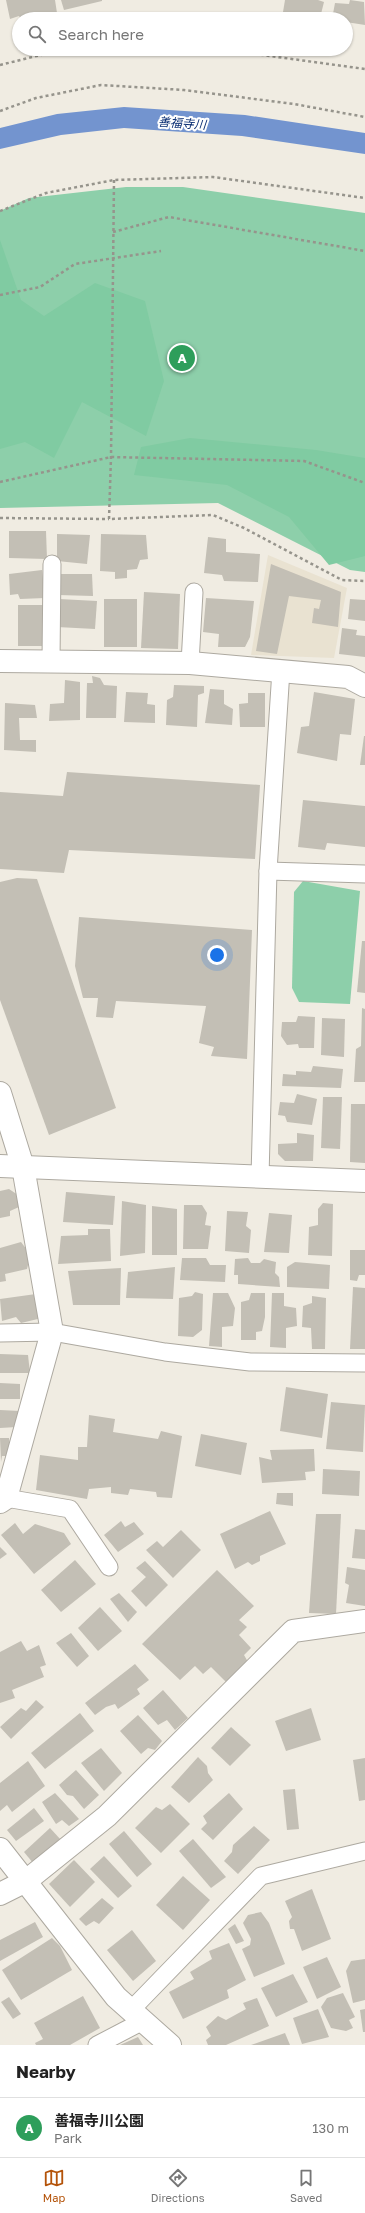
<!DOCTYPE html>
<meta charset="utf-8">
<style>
:root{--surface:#fff;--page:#f6f6f6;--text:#222;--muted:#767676;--line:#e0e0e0;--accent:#b45309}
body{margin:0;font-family:"Golos Text","Noto Sans JP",sans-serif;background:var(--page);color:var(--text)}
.you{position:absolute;left:217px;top:955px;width:14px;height:14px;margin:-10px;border:3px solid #fff;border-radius:50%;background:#1a73e8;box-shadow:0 0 0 6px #1a73e833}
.badge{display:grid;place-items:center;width:26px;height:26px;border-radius:50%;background:var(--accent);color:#fff;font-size:13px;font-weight:700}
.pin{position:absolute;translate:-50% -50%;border:2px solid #fff;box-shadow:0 1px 4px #0006}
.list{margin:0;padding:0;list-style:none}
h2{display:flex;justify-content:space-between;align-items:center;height:52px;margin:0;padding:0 16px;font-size:17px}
h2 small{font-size:13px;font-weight:400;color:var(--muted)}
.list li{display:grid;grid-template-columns:26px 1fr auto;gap:12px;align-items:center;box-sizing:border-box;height:60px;padding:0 16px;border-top:1px solid var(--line)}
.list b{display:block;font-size:15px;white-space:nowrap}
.list p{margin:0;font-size:13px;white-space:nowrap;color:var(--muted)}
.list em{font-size:13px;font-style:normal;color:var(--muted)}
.icon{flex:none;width:22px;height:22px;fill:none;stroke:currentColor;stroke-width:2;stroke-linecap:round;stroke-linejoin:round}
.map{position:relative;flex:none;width:365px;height:2045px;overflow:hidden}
.search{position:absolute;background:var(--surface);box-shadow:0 1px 3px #0004;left:12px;right:12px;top:12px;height:44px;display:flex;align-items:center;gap:10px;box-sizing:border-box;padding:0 14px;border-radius:22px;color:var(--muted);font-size:15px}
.sheet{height:112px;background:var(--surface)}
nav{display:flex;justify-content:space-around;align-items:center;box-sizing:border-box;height:56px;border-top:1px solid var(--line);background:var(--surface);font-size:11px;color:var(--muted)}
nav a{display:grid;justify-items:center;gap:2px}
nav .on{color:var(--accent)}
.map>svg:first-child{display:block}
.built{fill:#e9e2d1}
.green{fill:#8dcfaa}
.forest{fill:#80cba2}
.water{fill:#7394cf}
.building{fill:#c3bfb5}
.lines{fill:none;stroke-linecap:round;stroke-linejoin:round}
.lane-casing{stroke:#ada9a0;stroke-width:19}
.street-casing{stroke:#ada9a0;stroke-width:24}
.path{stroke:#96948c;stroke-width:2.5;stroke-dasharray:3 3;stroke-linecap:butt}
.lane{stroke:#fff;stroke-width:17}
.street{stroke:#fff;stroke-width:22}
.labels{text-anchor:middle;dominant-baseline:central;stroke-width:4;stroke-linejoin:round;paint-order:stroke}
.water-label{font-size:12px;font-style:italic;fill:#0b2f74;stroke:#fff}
</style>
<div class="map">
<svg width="365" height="2045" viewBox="0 0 365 2045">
<rect width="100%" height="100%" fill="#f0ece2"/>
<polygon class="built" points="268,555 347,588 334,658 251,655"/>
<g class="green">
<polygon points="126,187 183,187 365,213 365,572 350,570 218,503 0,508 0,211 29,198"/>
<polygon points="303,881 360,891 350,1004 299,1002 292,988 294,892"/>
</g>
<g class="forest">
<polygon points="0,240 21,300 44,316 95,283 145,301 164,381 146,436 82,402 54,458 25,442 0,449"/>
<polygon points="190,438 316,450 365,458 365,556 329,565 289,517 227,485 134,475 141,447"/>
</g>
<polygon class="water" points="124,107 245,115 365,133 365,154 242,136 124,128 61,135 0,149 0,128 57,114"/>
<g class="building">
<polygon points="6,0 55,0 57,13 34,19 21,19 19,16 10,19"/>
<polygon points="61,0 102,0 102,1 64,10"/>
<polygon points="285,0 318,0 324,2 320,18 283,12"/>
<polygon points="350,0 364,2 365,25 346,22 346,19 332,19 335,3 349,4"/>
<polygon points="9,531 46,531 47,559 9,558"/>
<polygon points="57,534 90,535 87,564 57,561"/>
<polygon points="101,534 146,535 148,559 140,560 137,569 127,570 127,578 115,579 115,572 100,571"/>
<polygon points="208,537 226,539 226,552 260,554 258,582 224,581 222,575 204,573"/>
<polygon points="271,564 341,592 338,627 312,623 314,608 319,609 321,600 289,596 277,654 256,651"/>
<polygon points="42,570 45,598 20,599 18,594 10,595 9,574"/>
<polygon points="59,574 92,574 93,596 58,595"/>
<polygon points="144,592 180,594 178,649 141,648"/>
<polygon points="206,598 254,601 250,637 245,647 218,647 219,634 203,632"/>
<polygon points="59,599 97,601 95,629 57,627"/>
<rect x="104" y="599" width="33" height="48"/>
<polygon points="350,599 365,600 365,621 348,619"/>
<rect x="18" y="605" width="26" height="41"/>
<polygon points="342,628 357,630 356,635 365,636 365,657 339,654"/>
<polygon points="92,676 100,678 104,685 117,686 116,718 86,718 87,683 93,683"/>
<polygon points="65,680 80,682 80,720 49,721 50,704 64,703"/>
<polygon points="174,685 204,686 204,693 198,695 197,727 166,725 167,700 173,697"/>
<polygon points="210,689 224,690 224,704 233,709 232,725 205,723"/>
<polygon points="126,692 148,693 147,704 155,705 155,723 124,722"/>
<polygon points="314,692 355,699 351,735 340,734 337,761 297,753 301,727 309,726"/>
<polygon points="248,693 265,693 265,727 240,727 239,704 248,703"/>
<polygon points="5,703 35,705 37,718 19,718 20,740 36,740 36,752 4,750"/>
<polygon points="364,736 365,736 365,765 360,765"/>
<polygon points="67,772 260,785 255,859 69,850 64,873 0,869 0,792 63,796"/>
<polygon points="303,800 365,806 365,847 327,843 325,850 298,847"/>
<polygon points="17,878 37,879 116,1108 49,1135 0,1000 0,882"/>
<polygon points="79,917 252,930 247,1059 211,1056 214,1047 199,1043 206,1006 116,1001 113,1018 96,1017 98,998 83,998 75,966"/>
<polygon points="362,941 365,941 365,993 357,992"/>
<polygon points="362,1008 365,1009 365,1082 354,1082 356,1049 361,1046"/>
<polygon points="298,1016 315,1017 314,1048 299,1048 298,1044 287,1045 281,1036 282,1022 296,1022"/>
<polygon points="322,1018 345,1019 344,1057 321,1055"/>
<polygon points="313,1066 343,1069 341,1088 282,1086 283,1074 296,1075 296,1071 311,1072"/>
<polygon points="297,1094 317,1099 312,1125 287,1122 285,1116 278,1115 280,1102 294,1103"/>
<polygon points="323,1097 342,1097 340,1149 321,1148"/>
<polygon points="351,1104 365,1104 365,1163 350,1162"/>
<polygon points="297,1133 314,1135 313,1161 285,1161 278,1154 278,1144 297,1143"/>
<polygon points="9,1189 18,1195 19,1207 10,1211 10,1216 0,1218 0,1191"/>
<polygon points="66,1192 115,1196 113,1225 63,1222"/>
<polygon points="122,1201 146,1205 145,1253 120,1256"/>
<polygon points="323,1203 333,1204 332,1256 308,1255 309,1227 318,1225 318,1209"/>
<polygon points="184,1205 202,1205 207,1213 205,1225 211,1226 208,1249 183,1249"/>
<polygon points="152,1206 177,1209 177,1255 152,1255"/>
<polygon points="227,1211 248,1212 246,1226 251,1230 249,1253 225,1251"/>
<polygon points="269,1213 292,1215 289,1253 264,1252"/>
<polygon points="88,1229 110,1229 111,1261 58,1264 61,1236 88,1235"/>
<polygon points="21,1242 27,1250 29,1261 27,1269 5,1274 6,1281 0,1282 0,1248"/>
<polygon points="350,1250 365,1250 365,1275 359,1275 357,1281 350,1280"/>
<polygon points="182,1258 206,1258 210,1265 226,1265 225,1282 180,1280"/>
<polygon points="248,1258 251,1263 260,1263 264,1259 276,1262 275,1273 279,1277 280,1287 238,1284 238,1275 234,1275 235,1259"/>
<polygon points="295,1262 330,1265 329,1289 287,1287 287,1267"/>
<polygon points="175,1267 173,1299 126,1298 128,1272"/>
<polygon points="121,1268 120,1305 73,1305 68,1271"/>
<polygon points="353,1287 365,1288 365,1349 350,1349"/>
<polygon points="195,1292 203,1294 202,1330 193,1337 178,1336 179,1298 192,1296"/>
<polygon points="213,1293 228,1293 235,1308 233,1326 222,1327 222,1347 209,1346"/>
<polygon points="251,1293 265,1293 265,1317 262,1331 256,1332 256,1340 241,1340 241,1302 249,1300"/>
<polygon points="272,1293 284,1293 284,1306 296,1308 297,1326 286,1328 286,1348 270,1347"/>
<polygon points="36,1294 42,1318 21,1323 16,1317 2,1321 0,1299"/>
<polygon points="312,1296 326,1298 325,1349 312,1349 311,1328 302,1327 303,1306 312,1303"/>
<polygon points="0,1354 28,1355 30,1373 0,1373"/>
<polygon points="0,1383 20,1384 20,1399 0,1399"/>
<polygon points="286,1387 328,1394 322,1438 280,1431"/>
<polygon points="331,1402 365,1405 363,1452 326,1449"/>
<polygon points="0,1410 20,1411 17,1427 0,1428"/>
<polygon points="89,1415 115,1419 113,1432 158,1439 161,1431 182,1436 172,1498 157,1497 156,1492 130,1489 128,1495 111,1493 111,1487 89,1489 87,1499 36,1490 40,1455 78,1460 78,1447 87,1447"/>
<polygon points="201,1434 247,1443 241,1475 195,1466"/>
<polygon points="0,1438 9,1438 10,1456 2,1456 1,1462"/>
<polygon points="314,1449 315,1471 305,1472 306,1480 262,1483 259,1457 272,1460 270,1450"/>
<polygon points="323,1469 360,1471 359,1496 322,1494"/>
<polygon points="277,1493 293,1493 293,1506 276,1504"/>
<polygon points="270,1511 286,1544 260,1556 260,1561 252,1565 248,1562 235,1569 220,1534"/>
<polygon points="316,1514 341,1514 336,1614 309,1613"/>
<polygon points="121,1521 125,1527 134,1522 144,1534 118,1552 104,1535"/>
<polygon points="15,1523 23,1534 35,1524 64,1533 71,1544 34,1574 1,1535"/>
<polygon points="355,1529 365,1530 365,1559 352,1558"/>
<polygon points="181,1530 201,1550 173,1578 146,1550 157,1541 163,1547"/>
<polygon points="0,1547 7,1554 0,1559"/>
<polygon points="75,1560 96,1584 61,1612 41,1590"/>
<polygon points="145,1561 168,1585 146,1607 131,1591 146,1577 136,1568"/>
<polygon points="347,1567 365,1570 365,1606 346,1603 349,1585 345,1583"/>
<polygon points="217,1570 254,1606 239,1620 247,1627 239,1635 251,1648 244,1655 248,1662 227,1683 211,1667 203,1674 195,1666 180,1680 142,1644"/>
<polygon points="119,1593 137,1612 128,1622 110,1599"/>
<polygon points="100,1607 122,1631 98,1651 78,1628"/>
<polygon points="71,1633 89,1656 77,1667 56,1643"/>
<polygon points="21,1641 27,1651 39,1645 46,1665 40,1667 44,1677 12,1690 15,1698 0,1703 0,1652"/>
<polygon points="135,1664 149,1680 137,1689 140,1694 118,1709 115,1704 106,1707 95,1715 85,1703"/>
<polygon points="163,1690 188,1718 175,1730 167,1720 158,1725 143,1708"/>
<polygon points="36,1700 44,1707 11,1739 0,1727 21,1708 26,1711"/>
<polygon points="311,1708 321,1740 286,1751 275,1721"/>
<polygon points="80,1713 94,1731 45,1769 31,1753"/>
<polygon points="138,1715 162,1741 155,1750 148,1748 141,1754 120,1731"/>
<polygon points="231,1727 251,1745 230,1766 211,1748"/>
<polygon points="101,1748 122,1773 104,1791 81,1763"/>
<polygon points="198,1757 207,1766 208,1773 213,1780 189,1803 171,1787"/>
<polygon points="365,1758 365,1800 359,1801 353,1760"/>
<polygon points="28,1761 45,1786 12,1812 7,1805 0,1811 0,1783"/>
<polygon points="76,1770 99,1795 84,1809 73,1796 67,1795 59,1785"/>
<polygon points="295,1789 299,1829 287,1830 283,1790"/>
<polygon points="55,1793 79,1819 69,1826 62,1820 56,1824 42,1802"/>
<polygon points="229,1793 243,1809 213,1840 201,1829 207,1823 203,1816"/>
<polygon points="170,1804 190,1824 161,1853 135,1828 156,1807 162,1810"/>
<polygon points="34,1808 44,1821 16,1841 7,1830"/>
<polygon points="254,1826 270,1840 238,1874 224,1861 232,1852 233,1845"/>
<polygon points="50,1828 61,1840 33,1863 24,1852"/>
<polygon points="124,1831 152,1864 137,1877 109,1844"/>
<polygon points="193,1839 226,1877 211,1888 179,1851"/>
<polygon points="104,1856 132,1886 118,1898 90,1869"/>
<polygon points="74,1860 95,1882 70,1907 49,1884"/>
<polygon points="183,1876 210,1900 183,1930 156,1905"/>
<polygon points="312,1889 331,1939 302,1951 294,1929 290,1929 289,1921 292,1917 285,1901"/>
<polygon points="102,1898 114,1908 99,1924 94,1921 86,1926 79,1919"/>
<polygon points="261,1912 269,1923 285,1964 254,1977 242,1949 250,1945 251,1939 243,1923 248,1915"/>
<polygon points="35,1922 43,1937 0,1961 0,1940"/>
<polygon points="235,1924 244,1941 236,1944 228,1929"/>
<polygon points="132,1930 156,1961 133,1981 107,1950"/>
<polygon points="52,1938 60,1946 72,1970 21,2000 2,1970"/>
<polygon points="229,1943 246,1980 227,1990 229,1998 183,2019 169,1992 194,1979 190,1972 212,1959 209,1951"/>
<polygon points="327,1957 341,1987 317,1999 303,1967"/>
<polygon points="365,1959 365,2000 353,2003 346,1971 351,1961"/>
<polygon points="293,1974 308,2002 276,2017 261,1988"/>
<polygon points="343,1993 355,2017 349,2020 353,2028 346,2031 331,2028 321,2007 327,1998"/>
<polygon points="83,1996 100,2028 70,2045 36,2045 35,2043 43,2039 34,2023"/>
<polygon points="9,1997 21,2014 13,2019 1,2002"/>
<polygon points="257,1998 269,2026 226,2045 208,2045 206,2040 211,2036 206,2027 218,2016 226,2020 246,2009 243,2003"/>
<polygon points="318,2009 329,2037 302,2044 293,2018"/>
<polygon points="365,2009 365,2032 363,2032 360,2010"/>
<polygon points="285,2033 290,2045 251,2045"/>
<polygon points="138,2037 143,2045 120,2045"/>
</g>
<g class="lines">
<defs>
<g id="lane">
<polyline points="51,661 52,564"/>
<polyline points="190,663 194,592"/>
<polyline points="268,871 365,874"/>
<polyline points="260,1177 268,871 281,670"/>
<polyline points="0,1333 52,1332 165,1352 250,1362 365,1363"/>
<polyline points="6,1498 70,1509 109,1567"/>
<polyline points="131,2010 261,1876 365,1851"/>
<polyline points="97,2045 143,2021"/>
</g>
<g id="street">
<polyline points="0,661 190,663 348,677 365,686"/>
<polyline points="0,1093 23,1167 52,1332 6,1498 0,1502"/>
<polyline points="0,1166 365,1181"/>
<polyline points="0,1849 116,1997 170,2045"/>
<polyline points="0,1894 26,1881 107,1816 293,1631 365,1621"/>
</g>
</defs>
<use href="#lane" class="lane-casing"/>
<use href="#street" class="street-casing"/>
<g class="path">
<polyline points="219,49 365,69"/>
<polyline points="0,65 61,50 107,49"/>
<polyline points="0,111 36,98 101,85 184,90 294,104 365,117"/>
<polyline points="114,180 111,457 109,519 213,515 244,528 342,580 365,581"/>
<polyline points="0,211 46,193 114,180 213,177 365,198"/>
<polyline points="113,232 169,217 365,251"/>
<polyline points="0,295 40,287 75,264 161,251"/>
<polyline points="0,482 111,457 304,461 365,483"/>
<polyline points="0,518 109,519"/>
</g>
<use href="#lane" class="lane"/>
<use href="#street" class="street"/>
</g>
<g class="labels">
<g class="water-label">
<text transform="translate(182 123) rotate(4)">善福寺川</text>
</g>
</g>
</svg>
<div class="you"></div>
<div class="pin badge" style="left:182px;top:358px;background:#2e9e5b">A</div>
<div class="search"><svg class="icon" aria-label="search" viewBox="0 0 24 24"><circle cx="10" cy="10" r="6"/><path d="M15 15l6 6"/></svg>Search here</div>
</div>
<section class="sheet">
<h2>Nearby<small></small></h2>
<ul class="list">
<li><span class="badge" style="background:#2e9e5b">A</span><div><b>善福寺川公園</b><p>Park</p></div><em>130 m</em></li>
</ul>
</section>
<nav>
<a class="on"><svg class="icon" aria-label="map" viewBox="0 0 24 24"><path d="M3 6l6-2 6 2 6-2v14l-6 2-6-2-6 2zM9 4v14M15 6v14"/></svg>Map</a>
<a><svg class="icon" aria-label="directions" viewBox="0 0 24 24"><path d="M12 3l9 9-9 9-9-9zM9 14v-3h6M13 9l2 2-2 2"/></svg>Directions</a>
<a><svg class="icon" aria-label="saved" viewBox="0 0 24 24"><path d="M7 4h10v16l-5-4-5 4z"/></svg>Saved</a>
</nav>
